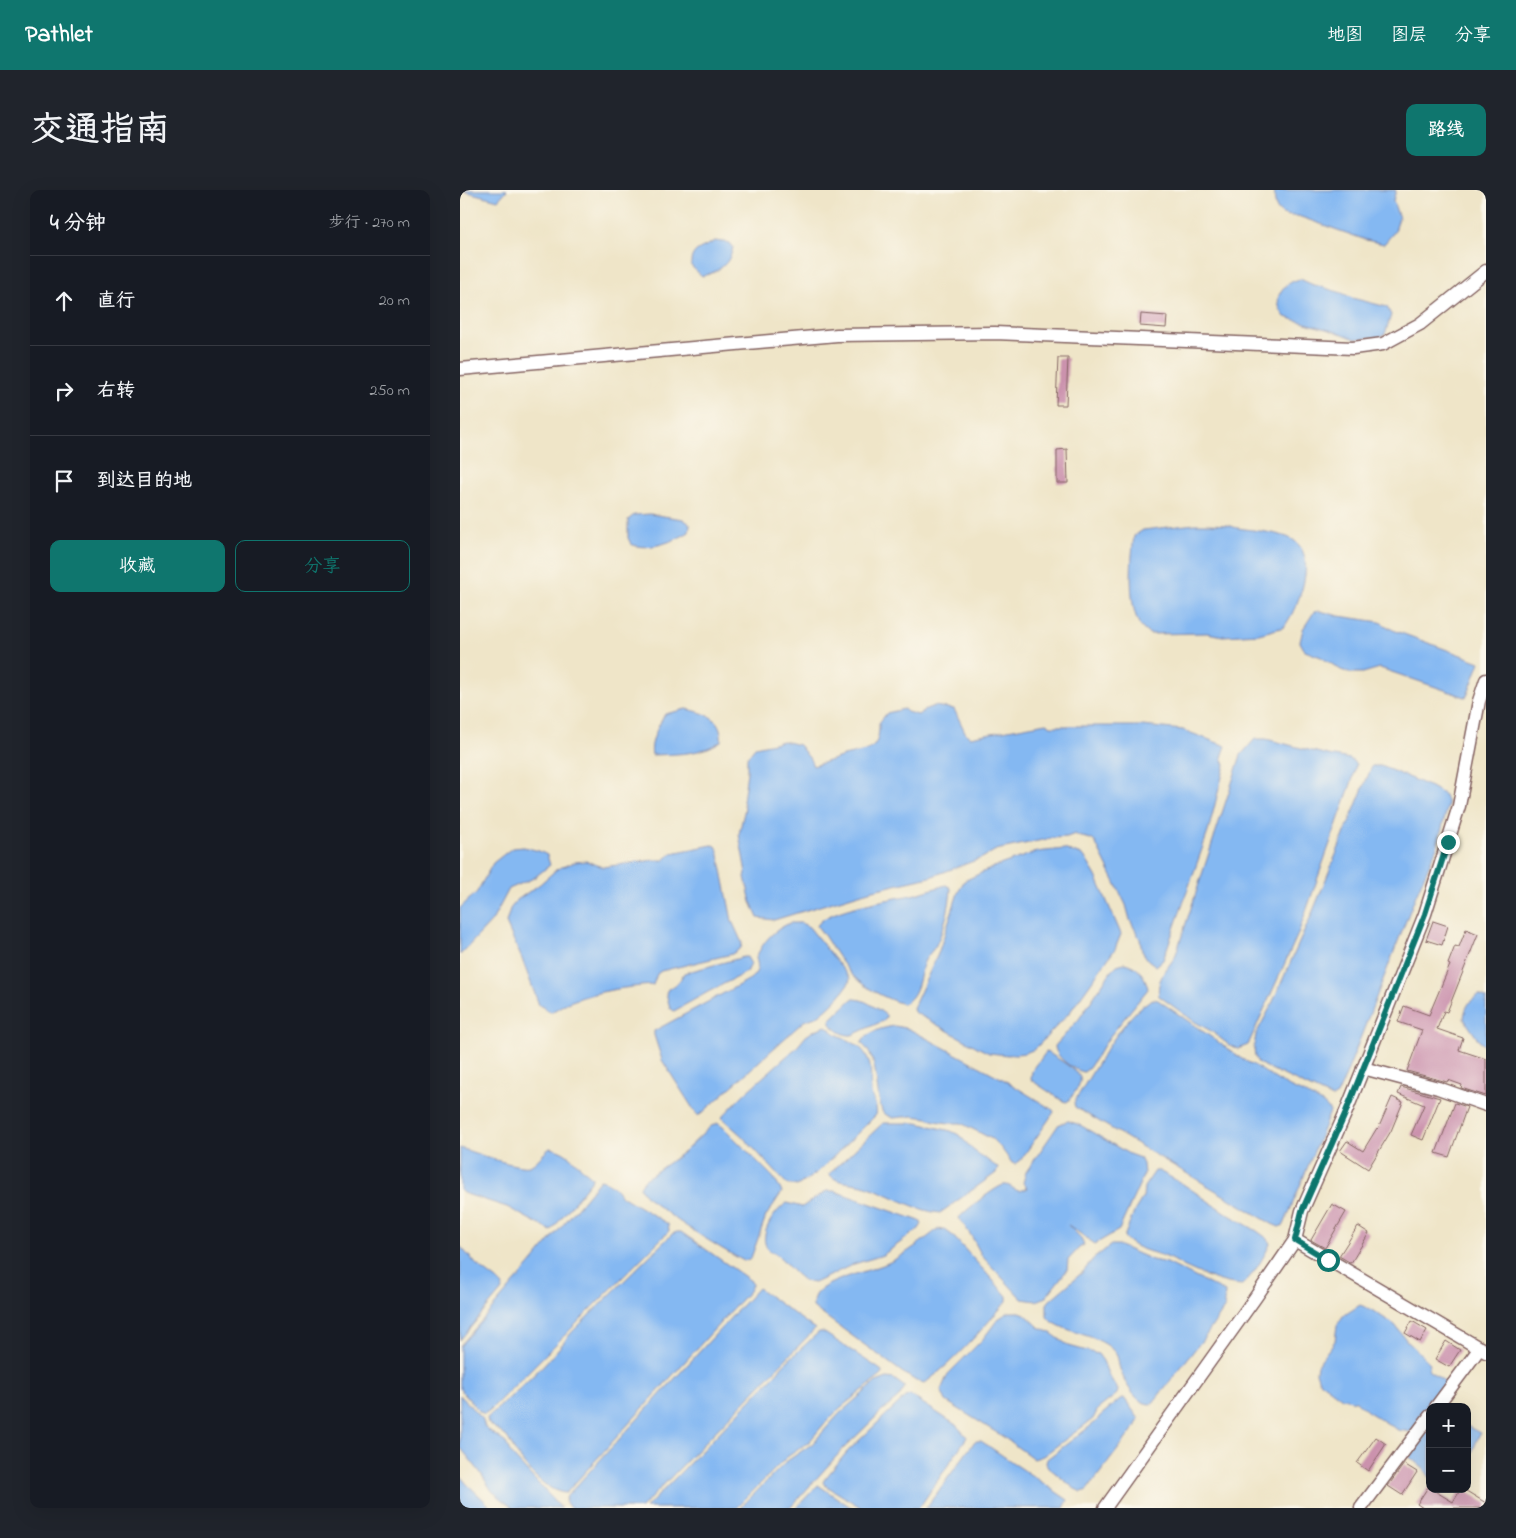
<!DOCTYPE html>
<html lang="zh">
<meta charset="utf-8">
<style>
:root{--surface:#171b24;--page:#20242c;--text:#f1f3f6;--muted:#9ea1a6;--line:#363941;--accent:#0f766e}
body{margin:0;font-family:"Indie Flower","LXGW WenKai TC",sans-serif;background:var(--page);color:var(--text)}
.controls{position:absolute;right:15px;bottom:15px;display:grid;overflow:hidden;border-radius:10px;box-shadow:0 5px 20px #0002}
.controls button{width:45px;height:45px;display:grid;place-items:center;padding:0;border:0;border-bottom:1px solid var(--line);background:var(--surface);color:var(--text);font:25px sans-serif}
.stop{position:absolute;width:15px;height:15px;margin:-11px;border:4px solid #0f766e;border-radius:50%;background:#fff}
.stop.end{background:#0f766e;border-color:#fff;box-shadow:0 1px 5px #0008}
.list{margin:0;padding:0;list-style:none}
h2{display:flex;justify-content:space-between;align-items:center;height:65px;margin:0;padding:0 20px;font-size:21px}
h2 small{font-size:16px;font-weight:400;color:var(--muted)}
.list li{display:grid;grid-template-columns:32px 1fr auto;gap:15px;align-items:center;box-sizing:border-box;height:90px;padding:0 20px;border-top:1px solid var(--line)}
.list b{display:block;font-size:19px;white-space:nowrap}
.list em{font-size:16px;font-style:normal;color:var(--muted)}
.actions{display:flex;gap:10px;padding:15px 20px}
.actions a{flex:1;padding:11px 0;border:1px solid var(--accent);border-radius:10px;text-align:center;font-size:18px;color:var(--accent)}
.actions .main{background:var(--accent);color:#fff}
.icon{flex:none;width:28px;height:28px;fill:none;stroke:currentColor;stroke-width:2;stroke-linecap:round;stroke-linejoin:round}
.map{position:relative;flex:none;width:1026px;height:1318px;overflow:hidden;border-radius:10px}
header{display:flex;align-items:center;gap:30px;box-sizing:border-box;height:70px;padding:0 25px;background:var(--accent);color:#fff}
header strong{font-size:24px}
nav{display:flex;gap:28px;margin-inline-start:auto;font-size:18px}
.intro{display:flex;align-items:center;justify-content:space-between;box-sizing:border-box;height:120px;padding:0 30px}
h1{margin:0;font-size:35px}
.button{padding:12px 22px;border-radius:10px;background:var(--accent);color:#fff;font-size:18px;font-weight:700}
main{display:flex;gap:30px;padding:0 30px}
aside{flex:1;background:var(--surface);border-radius:10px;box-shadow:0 5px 20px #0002}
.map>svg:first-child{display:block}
.water{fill:#84b8f2;stroke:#676c8e}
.building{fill:#cb92ad}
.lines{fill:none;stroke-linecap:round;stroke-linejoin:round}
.minor-casing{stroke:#846462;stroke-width:15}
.minor{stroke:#fff;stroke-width:12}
.route{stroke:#0f766e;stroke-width:6}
</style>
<header>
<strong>Pathlet</strong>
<nav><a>地图</a><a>图层</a><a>分享</a></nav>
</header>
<div class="intro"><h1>交通指南</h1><a class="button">路线</a></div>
<main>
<aside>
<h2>4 分钟<small>步行 · 270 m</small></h2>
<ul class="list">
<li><svg class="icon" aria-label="ahead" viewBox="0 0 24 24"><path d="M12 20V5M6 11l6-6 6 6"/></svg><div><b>直行</b></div><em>20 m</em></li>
<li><svg class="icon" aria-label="right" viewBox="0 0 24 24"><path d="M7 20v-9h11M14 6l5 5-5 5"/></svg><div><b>右转</b></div><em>250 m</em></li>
<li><svg class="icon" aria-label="arrive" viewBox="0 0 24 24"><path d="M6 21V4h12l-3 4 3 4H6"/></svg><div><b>到达目的地</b></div></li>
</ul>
<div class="actions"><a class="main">收藏</a><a>分享</a></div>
</aside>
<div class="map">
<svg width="1026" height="1318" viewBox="0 0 1026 1318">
<rect width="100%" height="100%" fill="#fbf7ec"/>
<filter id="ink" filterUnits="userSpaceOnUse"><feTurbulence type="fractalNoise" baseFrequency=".02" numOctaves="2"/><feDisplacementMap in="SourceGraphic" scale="10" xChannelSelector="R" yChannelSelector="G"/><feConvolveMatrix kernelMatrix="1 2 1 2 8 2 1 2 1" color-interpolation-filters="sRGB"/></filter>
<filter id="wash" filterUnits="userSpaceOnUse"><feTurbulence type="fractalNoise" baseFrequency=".0096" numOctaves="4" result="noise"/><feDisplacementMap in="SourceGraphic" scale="20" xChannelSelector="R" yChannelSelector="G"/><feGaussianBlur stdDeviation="1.12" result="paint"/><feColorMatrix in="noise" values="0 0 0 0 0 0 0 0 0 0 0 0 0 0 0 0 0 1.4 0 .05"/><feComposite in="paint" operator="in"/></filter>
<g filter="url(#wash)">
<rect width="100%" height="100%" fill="#efe5c8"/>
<g class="water">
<polygon points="0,0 47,0 38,10"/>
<path d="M815,0H936L933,11L939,28L935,41L924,54L906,50L838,26C818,27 813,19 815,0Z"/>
<path d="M255,51L270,53L273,57C270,74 259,82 242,86L231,76C230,58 243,59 255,51Z"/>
<path d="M840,89L851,94L882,103L892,108L927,117L931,125L925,144L920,147L895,149L883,144L825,127C811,110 820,94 840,89Z"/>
<path d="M190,324L223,329L230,334L229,342C215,351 187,362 171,354L168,348V330L174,325Z"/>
<path d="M735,334C745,334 756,334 766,335C770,335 773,337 777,338C791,340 827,343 836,352C858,371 837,419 824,437L799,444L763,446L747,443L690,444C665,435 671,368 674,346L683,340Z"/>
<polygon points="860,421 879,426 920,432 933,440 1020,472 1007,506 1005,507 920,478 903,483 890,483 881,480 861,467 845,461 840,452 843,439 854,422"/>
<path d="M474,516L494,519L506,544L510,547L586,533L591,536H682L723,540L766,556L762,567L765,575L748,642L703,770L696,776L688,770L682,761L680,749L670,730L666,715L635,652C629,646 621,649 615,644L607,647L592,648L536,660L522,668L470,687L409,701L314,730L298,728L291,712L285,687L286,683L279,644L285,618L283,611L287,582V567L295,557L323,551L339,555L350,569L353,576C363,573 374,569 384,566C407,560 420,563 419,533L427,523L444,519L447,522L458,525L466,519Z"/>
<path d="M226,519C246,523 263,528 261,551C241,565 216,564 192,565C189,552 199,535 205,524Z"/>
<path d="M795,549H806L868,565L890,569L896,574L893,588L838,744L788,855L778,859L769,855L751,841L735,832L699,806C696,790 706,780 715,767L781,565Z"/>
<polygon points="912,576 921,576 971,597 985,605 988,615 977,657 956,705 884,890 877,905 872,908 798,873 795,867 794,857 796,844 811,816 851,726"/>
<path d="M252,655L256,656L258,660L272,731L282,753L281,758L272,764L201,781L197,784L193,795C166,797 137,801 112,811C104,813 98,819 91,822L79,815L62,769L46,733L50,719L57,710L80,694L97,679L115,672L126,671L143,677L194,670H204L212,663Z"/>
<polygon points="64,657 79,661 87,665 90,675 74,688 49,699 32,731 0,765 0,718 17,702 33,673 52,658"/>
<polygon points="604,659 624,666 636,686 661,744 655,759 610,822 575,859 565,863 548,865 529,863 519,858 454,822 453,818 478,764 498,703 504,691 534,677 576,662"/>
<path d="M486,695L491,698C490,717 484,739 476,755C472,762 465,767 463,775C459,789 458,807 443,814C424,808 400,796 388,780C376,766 368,749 357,736C365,718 436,709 456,704C466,701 476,698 486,695Z"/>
<path d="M330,733H341L349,737L390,788C390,798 367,819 359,825C355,828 349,829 344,831L240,925H237L202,870L194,845V841L290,789C298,782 299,778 296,768C303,751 314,740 330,733Z"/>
<path d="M284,767H287L291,774L287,782L248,802L214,821L210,818L206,803L208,799C216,796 220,791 224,783Z"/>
<path d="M664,773C677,775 686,786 688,799L650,846L629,878L624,882C613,880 595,867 595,856L619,829L652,780L657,775Z"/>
<path d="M1019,805L1026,808V857L1019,851L1004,829C1005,817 1009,811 1019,805Z"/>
<path d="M392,809C404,808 416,818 426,825V827L423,831L392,845C383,846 377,840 370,834V830Z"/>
<path d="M693,809L698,810L774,863C781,870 789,872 797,877C806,883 815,889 824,894C835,901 866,910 870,922L824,1035L819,1037L812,1034L615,917L614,913L616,909C634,881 664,823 693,809Z"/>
<path d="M366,836C370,839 374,843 378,845C391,851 405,857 409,872C412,882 410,893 411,903C413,911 418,917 416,925L358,982L337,996L327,994L281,945L263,929L262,927L284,904L337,857L346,846L355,840Z"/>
<path d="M435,836L449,839L541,888L593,920L594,922L560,971L555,974L552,973L541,958L532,949L501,933H489L475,931L468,928L453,926L433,928L423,923C414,902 420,868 402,854V852C409,841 422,838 435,836Z"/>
<path d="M586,862C593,865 619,881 620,888C622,894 611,908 607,912L603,911L571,890L572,881Z"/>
<path d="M608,931L620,935L669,964L680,968L683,974L684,984L659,1040L635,1054L608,1035L620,1047L624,1055L619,1058L608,1070L607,1080L586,1107L576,1111L562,1109L522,1066L512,1047L499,1028C503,1022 538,995 544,995C549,994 554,1000 559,1001L567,998L563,993L566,982L599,934Z"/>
<path d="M257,933L263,937L313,987L322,1002L306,1026L291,1068L284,1071C266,1062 183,1012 180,997L184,990L224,962L250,937Z"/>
<path d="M423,933H457L491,941L499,945L513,960L537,977L538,979L536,983L480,1023C455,1021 429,1003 406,996C395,992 376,994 369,984Z"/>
<path d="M0,958C13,962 58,979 69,976C76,974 83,963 90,958C110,961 117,976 132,987L131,991L91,1041L47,1017L3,1003L0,1000Z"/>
<path d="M695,981H699L723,994L766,1023L797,1041L808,1049L810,1054C803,1069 794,1084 782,1095C762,1094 741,1084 723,1076C718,1073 714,1070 709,1068C695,1062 674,1060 664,1047L675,1020L683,1007L684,997Z"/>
<path d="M140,990C148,991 157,998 160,1005L208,1034L209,1041L30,1220L24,1224L18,1220L0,1199V1156L70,1075Z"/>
<path d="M367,1001H374L460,1031L462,1034L459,1039L423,1065L394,1074L354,1093C341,1092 335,1083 326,1074C324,1071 321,1068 318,1066C315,1063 311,1062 308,1059C297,1046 315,1020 327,1013L342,1017Z"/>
<path d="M478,1039L485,1040L492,1045L547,1106V1111C521,1140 496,1170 465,1193L456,1191L442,1182L358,1121L353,1117C353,1113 353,1109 355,1105C366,1089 412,1081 430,1072C447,1063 463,1051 478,1039Z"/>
<path d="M217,1042H221L291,1091L292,1095L289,1101L106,1303C86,1302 65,1277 55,1261C52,1257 50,1251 47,1247C41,1242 34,1238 28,1233L27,1228C56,1202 88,1174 112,1142L212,1044Z"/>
<path d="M651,1055H658L692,1070L707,1073L765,1102L764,1114L765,1117L747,1144L692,1214C676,1215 665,1193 660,1179C658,1174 659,1169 656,1164C642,1143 604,1145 587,1127V1114L590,1110L624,1081L632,1070Z"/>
<polygon points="0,1056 17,1075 37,1090 43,1096 42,1100 0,1150"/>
<polygon points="298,1098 355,1139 181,1318 110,1318 105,1311 107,1306"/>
<polygon points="900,1115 910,1119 935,1135 947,1151 970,1173 968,1180 987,1193 951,1242 938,1240 907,1221 896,1211 882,1208 859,1191 856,1182 857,1175 875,1151 877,1135 883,1126"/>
<polygon points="549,1122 560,1122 565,1124 579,1137 591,1143 609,1156 638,1164 643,1171 648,1184 658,1200 657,1204 638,1219 633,1229 583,1266 574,1269 542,1246 486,1211 481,1200 488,1184 523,1149 538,1129"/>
<polygon points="359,1142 363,1142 418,1178 422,1181 422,1185 380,1218 364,1234 349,1252 327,1267 276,1318 186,1318 318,1182 322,1176"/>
<polygon points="427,1188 434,1189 445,1197 439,1207 420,1223 383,1259 330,1318 280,1318 327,1271 352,1254 380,1223 416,1192"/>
<polygon points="0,1205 23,1230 25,1238 46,1253 51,1264 101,1318 53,1318 32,1301 20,1282 0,1257"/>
<polygon points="450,1205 496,1235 507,1247 459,1318 402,1318 365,1295 363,1293 364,1290 387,1262 445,1207"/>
<polygon points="664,1208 679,1229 675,1237 627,1300 622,1302 615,1299 588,1277 586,1273 587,1269 637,1231 639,1227 660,1209"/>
<polygon points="970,1235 970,1288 965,1280 946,1264"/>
<polygon points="1007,1236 1020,1243 1007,1275"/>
<polygon points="515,1251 521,1251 608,1310 604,1318 466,1318"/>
<polygon points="0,1286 7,1294 30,1316 31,1318 0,1318"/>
<polygon points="358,1295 392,1318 336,1318"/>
</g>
<g id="blocks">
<g class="building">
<polygon points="681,124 707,126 706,138 680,136"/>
<polygon points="598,168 608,168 606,215 596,215"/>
<polygon points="607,259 608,293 597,293 597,260"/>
<polygon points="973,731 988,736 982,755 966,750"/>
<polygon points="1006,739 1018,744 987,822 984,821 977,839 1003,848 999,860 1026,869 1026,906 1001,898 1002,895 988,890 987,892 947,881 962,840 938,832 944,816 969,825 990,775 988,774 995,756 999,757"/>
<polygon points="941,897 980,908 963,950 951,945 964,915 938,904"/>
<polygon points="932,907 943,912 931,941 908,979 880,961 887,951 903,961 917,938 918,939"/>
<polygon points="995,913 1007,917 989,967 976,963"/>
<polygon points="872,1014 886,1022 865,1058 851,1050"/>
<polygon points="898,1036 909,1043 891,1073 879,1066"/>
<polygon points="952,1131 967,1140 960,1152 945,1143"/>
<polygon points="986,1151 1000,1160 989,1177 975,1169"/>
<polygon points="916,1247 926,1254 908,1281 897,1273"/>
<polygon points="944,1274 957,1282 942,1305 928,1296"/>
<polygon points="968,1297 993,1312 1001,1299 1003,1299 1026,1313 1026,1318 963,1318 957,1314"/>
</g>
</g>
</g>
<g filter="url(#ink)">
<use href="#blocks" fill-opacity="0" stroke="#846462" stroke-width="1"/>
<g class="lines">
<defs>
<g id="minor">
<polyline points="0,179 377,145 535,143 893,158 923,154 960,134 1026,81"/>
<polyline points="903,878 978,898 1026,915"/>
<polyline points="835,1050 1026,1162"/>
<polyline points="976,1217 1020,1158"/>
<polyline points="645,1318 795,1108 835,1050 842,1021 885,924 965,724 999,616 1019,511 1026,490"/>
<polyline points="901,1318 970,1226"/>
</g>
</defs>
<use href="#minor" class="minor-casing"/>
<use href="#minor" class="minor"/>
</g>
</g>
<g class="lines" filter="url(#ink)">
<polyline class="route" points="868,1070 835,1050 842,1021 885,924 965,724 988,652"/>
</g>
</svg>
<div class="controls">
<button>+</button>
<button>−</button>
</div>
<div class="stop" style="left:868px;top:1070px"></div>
<div class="stop end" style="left:988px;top:652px"></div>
</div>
</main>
